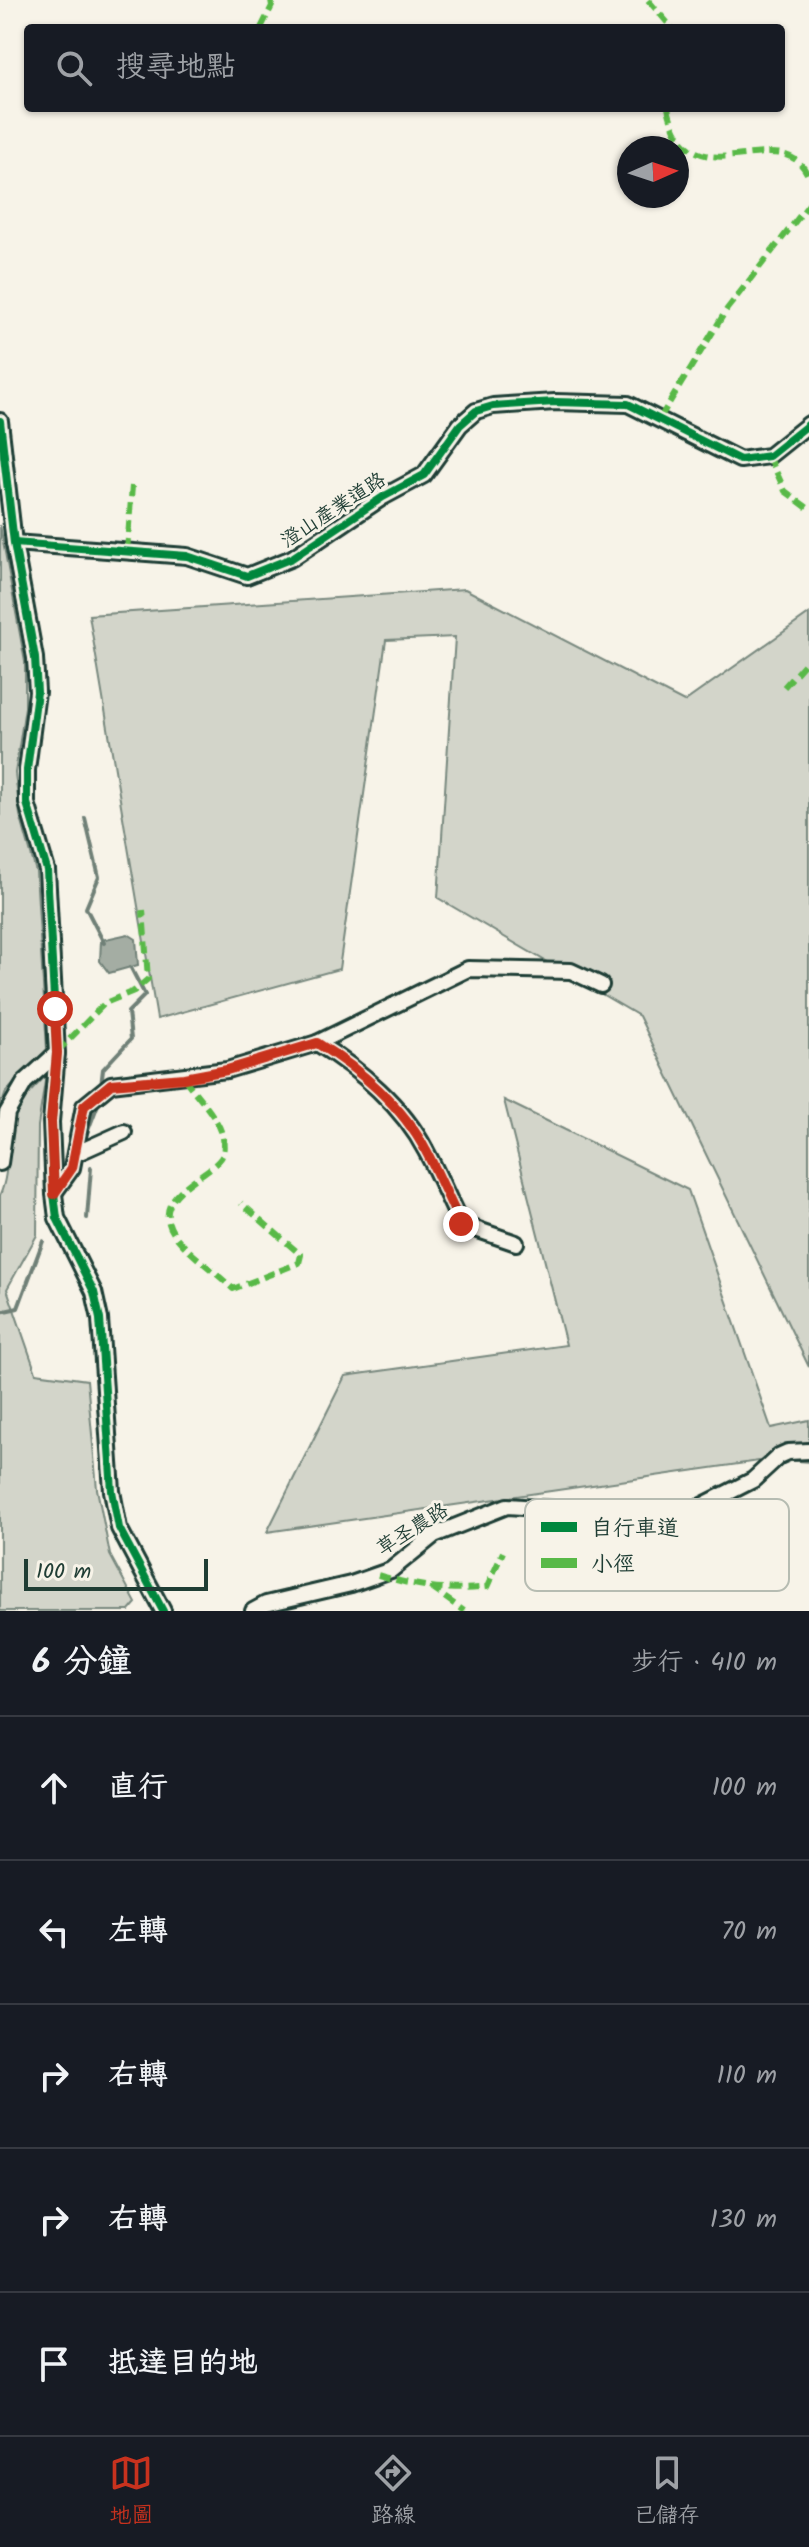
<!DOCTYPE html>
<html lang="zh-TW">
<meta charset="utf-8">
<style>
:root{--surface:#171b24;--page:#242831;--text:#f1f3f6;--muted:#9ea1a6;--line:#363941;--accent:#c8321e}
body{margin:0;font-family:Kalam,"LXGW WenKai TC",sans-serif;background:var(--page);color:var(--text)}
.compass{position:absolute;left:617px;top:136px;width:72px;height:72px;border-radius:50%;background:var(--surface);box-shadow:0 2px 6px #0004;rotate:87deg}
.scale{position:absolute;left:24px;bottom:20px;width:184px;box-sizing:border-box;padding-left:8px;border:4px solid #1f3d34;border-top:0;font-size:22px;line-height:28px;white-space:nowrap;color:#1f3d34;-webkit-text-stroke:6px #f7f3e8;paint-order:stroke}
.stop{position:absolute;width:24px;height:24px;margin:-18px;border:6px solid #c8321e;border-radius:50%;background:#fff}
.stop.end{background:#c8321e;border-color:#fff;box-shadow:0 2px 8px #0008}
.list{margin:0;padding:0;list-style:none}
h2{display:flex;justify-content:space-between;align-items:center;height:104px;margin:0;padding:0 32px;font-size:34px}
h2 small{font-size:26px;font-weight:400;color:var(--muted)}
.list li{display:grid;grid-template-columns:52px 1fr auto;gap:24px;align-items:center;box-sizing:border-box;height:144px;padding:0 32px;border-top:2px solid var(--line)}
.list b{display:block;font-size:30px;white-space:nowrap}
.list em{font-size:26px;font-style:normal;color:var(--muted)}
.icon{flex:none;width:44px;height:44px;fill:none;stroke:currentColor;stroke-width:2;stroke-linecap:round;stroke-linejoin:round}
.map{position:relative;flex:none;width:809px;height:1611px;overflow:hidden}
.search{position:absolute;background:var(--surface);box-shadow:0 2px 6px #0004;left:24px;right:24px;top:24px;height:88px;display:flex;align-items:center;gap:20px;box-sizing:border-box;padding:0 28px;border-radius:8px;color:var(--muted);font-size:30px}
.sheet{height:824px;background:var(--surface)}
nav{display:flex;justify-content:space-around;align-items:center;box-sizing:border-box;height:112px;border-top:2px solid var(--line);background:var(--surface);font-size:22px;color:var(--muted)}
nav a{display:grid;justify-items:center;gap:4px}
nav .on{color:var(--accent)}
.map>svg:first-child{display:block}
.green{fill:#d3d5ca;stroke:#79897f;stroke-width:2}
.water{fill:#a4ada3;stroke:#6f8077;stroke-width:2}
.lines{fill:none;stroke-linecap:round;stroke-linejoin:round}
.stream{stroke:#6f8077;stroke-width:4}
.minor-casing{stroke:#1f3d34;stroke-width:20}
.minor{stroke:#f7f3e8;stroke-width:14}
.quiet{stroke:#58b947;stroke-width:6;stroke-dasharray:12 6;stroke-linecap:butt}
.cycleway-casing{stroke:#f7f3e8;stroke-width:13}
.cycleway{stroke:#00873e;stroke-width:8}
.route{stroke:#c8321e;stroke-width:10}
.labels{text-anchor:middle;dominant-baseline:central;stroke-width:6;stroke-linejoin:round;paint-order:stroke}
.street-label{font-size:20px;fill:#1f3d34;stroke:#f7f3e8}
.key{fill:#f7f3e8;stroke:#b6bcb2;stroke-width:2}
.key-label{font-size:22px;fill:#1f3d34}
</style>
<div class="map">
<svg width="809" height="1611" viewBox="0 0 809 1611">
<rect width="100%" height="100%" fill="#f7f3e8"/>
<filter id="ink" filterUnits="userSpaceOnUse"><feTurbulence type="fractalNoise" baseFrequency=".0125" numOctaves="2"/><feDisplacementMap in="SourceGraphic" scale="16" xChannelSelector="R" yChannelSelector="G"/><feConvolveMatrix kernelMatrix="1 2 1 2 8 2 1 2 1" color-interpolation-filters="sRGB"/></filter>
<g filter="url(#ink)">
<g class="green">
<polygon points="0,525 25,662 25,707 15,773 20,815 36,872 47,1049 6,1092 0,1109"/>
<polygon points="465,589 684,702 809,614 809,1367 639,1016 438,898 455,637 386,640 339,969 157,1019 89,615"/>
<path d="M46,1075L38,1126L37,1235L7,1289L36,1373L87,1380L97,1489L110,1555L136,1603L129,1611H0V1195C12,1168 3,1135 17,1109C24,1097 37,1086 46,1075Z"/>
<polygon points="504,1100 688,1190 771,1428 809,1420 809,1462 773,1459 267,1532 345,1376 566,1345"/>
</g>
<polygon class="water" points="128,934 136,939 138,965 109,973 100,961 101,940"/>
<g class="lines">
<g class="stream">
<polyline points="85,818 99,877 86,908 104,943"/>
<polyline points="101,1086 103,1069 131,1039 128,1012 145,995 131,968"/>
<polyline points="87,1133 100,1099"/>
<polyline points="87,1218 91,1168"/>
<polyline points="0,1312 18,1308 43,1241"/>
</g>
<defs>
<g id="minor">
<polyline points="0,421 14,543 35,658 37,692 27,770 27,803 47,870 57,1053 51,1122 54,1194 57,1218 94,1292 100,1319 112,1491 119,1528 163,1611"/>
<polyline points="14,543 187,556 247,576 292,558 383,497 424,475 460,425 476,411 493,406 555,402 628,404 740,460 769,456 809,424"/>
<polyline points="317,1043 468,969 571,971 601,985"/>
<polyline points="75,1154 124,1132"/>
<polyline points="0,1163 7,1113 25,1082 57,1053"/>
<path d="M54,1193L72,1168L84,1106L111,1084L227,1070L317,1043C359,1069 403,1106 426,1151C439,1175 449,1200 461,1224L516,1243"/>
<polyline points="253,1611 266,1604 351,1584 391,1570 434,1535 507,1506 554,1509 589,1530 612,1533 682,1516 753,1480 779,1456 788,1452 809,1451"/>
</g>
</defs>
<use href="#minor" class="minor-casing"/>
<use href="#minor" class="minor"/>
<g class="quiet">
<polyline points="648,0 672,28"/>
<polyline points="261,28 272,6 271,0"/>
<path d="M668,108C689,207 784,113 809,178"/>
<polyline points="660,418 727,309 809,204"/>
<polyline points="769,456 785,491 809,509"/>
<polyline points="127,551 132,486"/>
<polyline points="784,687 809,659"/>
<polyline points="57,1052 105,1003 134,991 148,979 143,910"/>
<path d="M184,1078C195,1094 217,1116 222,1134C224,1141 225,1152 221,1158C207,1178 143,1197 178,1239C193,1257 216,1272 233,1289L299,1263L301,1255L241,1203"/>
<path d="M378,1575C414,1586 449,1592 487,1587L503,1552"/>
<polyline points="430,1587 464,1611"/>
</g>
<defs>
<g id="cycleway">
<polyline points="0,421 14,543 35,658 37,692 27,770 27,803 47,870 57,1053 51,1122 54,1194 57,1218 94,1292 100,1319 112,1491 119,1528 163,1611"/>
<polyline points="14,543 187,556 247,576 292,558 383,497 424,475 460,425 476,411 493,406 555,402 628,404 740,460 769,456 809,424"/>
</g>
</defs>
<use href="#cycleway" class="cycleway-casing"/>
<use href="#cycleway" class="cycleway"/>
</g>
</g>
<g class="lines" filter="url(#ink)">
<path class="route" d="M55,1009L57,1053L51,1122L54,1194L72,1168L84,1106L111,1084L184,1078L227,1070L317,1043C359,1069 403,1106 426,1151C439,1175 449,1200 461,1224"/>
</g>
<g class="labels">
<g class="street-label">
<text transform="translate(334 511) rotate(-33)">澄山產業道路</text>
<text transform="translate(413 1530) rotate(-32)">草圣農路</text>
</g>
</g>
<rect x="525" y="1499" width="264" height="92" rx="12" class="key"/>
<rect x="541" y="1522" width="36" height="10" fill="#00873e"/>
<rect x="541" y="1558" width="36" height="10" fill="#58b947"/>
<g class="key-label">
<text x="591" y="1535">自行車道</text>
<text x="591" y="1571">小徑</text>
</g>
</svg>
<svg class="compass" viewBox="-18 -18 36 36"><path d="M0-13l5 13h-10z" fill="#e53935"/><path d="M0 13l5-13h-10z" fill="#9ea1a6"/></svg>
<div class="scale">100 m</div>
<div class="stop" style="left:55px;top:1009px"></div>
<div class="stop end" style="left:461px;top:1224px"></div>
<div class="search"><svg class="icon" aria-label="search" viewBox="0 0 24 24"><circle cx="10" cy="10" r="6"/><path d="M15 15l6 6"/></svg>搜尋地點</div>
</div>
<section class="sheet">
<h2>6 分鐘<small>步行 · 410 m</small></h2>
<ul class="list">
<li><svg class="icon" aria-label="ahead" viewBox="0 0 24 24"><path d="M12 20V5M6 11l6-6 6 6"/></svg><div><b>直行</b></div><em>100 m</em></li>
<li><svg class="icon" aria-label="left" viewBox="0 0 24 24"><path d="M17 20v-9H6M10 6l-5 5 5 5"/></svg><div><b>左轉</b></div><em>70 m</em></li>
<li><svg class="icon" aria-label="right" viewBox="0 0 24 24"><path d="M7 20v-9h11M14 6l5 5-5 5"/></svg><div><b>右轉</b></div><em>110 m</em></li>
<li><svg class="icon" aria-label="right" viewBox="0 0 24 24"><path d="M7 20v-9h11M14 6l5 5-5 5"/></svg><div><b>右轉</b></div><em>130 m</em></li>
<li><svg class="icon" aria-label="arrive" viewBox="0 0 24 24"><path d="M6 21V4h12l-3 4 3 4H6"/></svg><div><b>抵達目的地</b></div></li>
</ul>
</section>
<nav>
<a class="on"><svg class="icon" aria-label="map" viewBox="0 0 24 24"><path d="M3 6l6-2 6 2 6-2v14l-6 2-6-2-6 2zM9 4v14M15 6v14"/></svg>地圖</a>
<a><svg class="icon" aria-label="directions" viewBox="0 0 24 24"><path d="M12 3l9 9-9 9-9-9zM9 14v-3h6M13 9l2 2-2 2"/></svg>路線</a>
<a><svg class="icon" aria-label="saved" viewBox="0 0 24 24"><path d="M7 4h10v16l-5-4-5 4z"/></svg>已儲存</a>
</nav>
